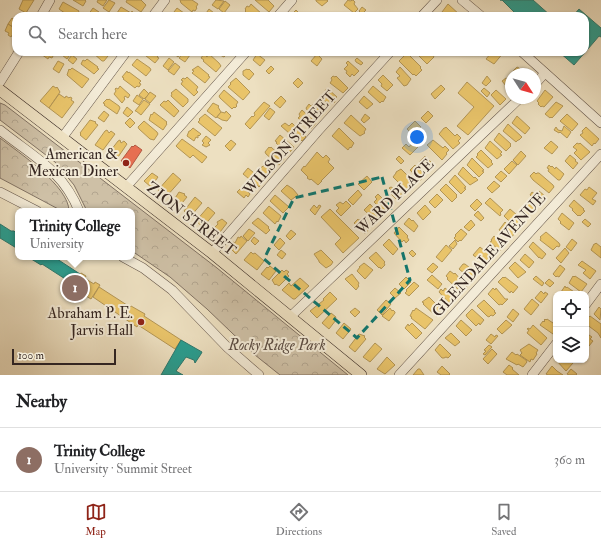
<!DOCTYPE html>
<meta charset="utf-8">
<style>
:root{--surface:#fff;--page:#f2f2f2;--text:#202124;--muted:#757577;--line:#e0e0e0;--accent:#8f2418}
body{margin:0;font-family:"IM FELL Double Pica",serif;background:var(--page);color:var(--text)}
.controls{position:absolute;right:12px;bottom:12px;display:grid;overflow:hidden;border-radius:8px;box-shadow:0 1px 3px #0004}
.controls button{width:36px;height:36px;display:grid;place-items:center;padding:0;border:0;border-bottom:1px solid var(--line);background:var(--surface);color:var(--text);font:20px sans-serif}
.compass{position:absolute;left:505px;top:68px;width:36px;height:36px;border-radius:50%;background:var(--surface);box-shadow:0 1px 3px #0004;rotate:126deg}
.scale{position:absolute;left:12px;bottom:10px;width:104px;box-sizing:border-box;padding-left:4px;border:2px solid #352621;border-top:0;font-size:11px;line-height:14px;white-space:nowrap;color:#352621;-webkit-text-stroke:3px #f3ebd7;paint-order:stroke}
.you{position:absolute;left:417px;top:137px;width:14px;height:14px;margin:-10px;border:3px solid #fff;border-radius:50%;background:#1a73e8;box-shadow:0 0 0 6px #1a73e833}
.badge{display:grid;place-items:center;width:26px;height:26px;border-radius:50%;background:var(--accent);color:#fff;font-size:13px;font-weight:700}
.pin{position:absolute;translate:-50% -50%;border:2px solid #fff;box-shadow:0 1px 4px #0006}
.popup{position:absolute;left:15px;top:208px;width:120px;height:52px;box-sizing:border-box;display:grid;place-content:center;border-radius:8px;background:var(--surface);filter:drop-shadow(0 1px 3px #0005);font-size:13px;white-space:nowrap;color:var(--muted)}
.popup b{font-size:15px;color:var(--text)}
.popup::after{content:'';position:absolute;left:50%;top:100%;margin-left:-8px;border:8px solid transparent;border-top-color:var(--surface)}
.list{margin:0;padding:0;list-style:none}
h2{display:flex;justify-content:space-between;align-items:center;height:52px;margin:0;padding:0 16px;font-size:17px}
h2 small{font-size:13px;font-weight:400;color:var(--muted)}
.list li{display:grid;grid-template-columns:26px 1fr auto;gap:12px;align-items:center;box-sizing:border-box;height:64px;padding:0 16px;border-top:1px solid var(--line)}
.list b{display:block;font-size:15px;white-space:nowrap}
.list p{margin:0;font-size:13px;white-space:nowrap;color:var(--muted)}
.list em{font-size:13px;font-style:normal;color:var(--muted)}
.icon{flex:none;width:22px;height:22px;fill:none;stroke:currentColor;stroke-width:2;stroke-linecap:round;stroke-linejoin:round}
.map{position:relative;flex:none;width:601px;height:375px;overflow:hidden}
.search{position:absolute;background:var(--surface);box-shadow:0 1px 3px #0004;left:12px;right:12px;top:12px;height:44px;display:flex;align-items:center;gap:10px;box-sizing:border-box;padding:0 14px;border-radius:12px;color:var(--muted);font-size:15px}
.sheet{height:116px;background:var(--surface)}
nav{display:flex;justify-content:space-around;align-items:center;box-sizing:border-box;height:56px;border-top:1px solid var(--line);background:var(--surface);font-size:11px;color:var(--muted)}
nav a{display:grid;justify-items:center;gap:2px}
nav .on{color:var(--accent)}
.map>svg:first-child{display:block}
.forest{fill:url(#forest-crowns);stroke:#827364}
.homes{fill:#e9c46a;stroke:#b39554}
.shops{fill:#e76f51;stroke:#b25943}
.schools{fill:#2a9d8f;stroke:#2d796e}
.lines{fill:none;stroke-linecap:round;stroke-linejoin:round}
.minor-casing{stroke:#635449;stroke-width:10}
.major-casing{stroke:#352621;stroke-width:12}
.minor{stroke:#f3ebd7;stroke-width:9}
.major{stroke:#ede0c1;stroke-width:11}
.marked{fill:none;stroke:#0f766e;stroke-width:3;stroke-dasharray:8 5;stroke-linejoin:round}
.poi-dot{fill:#8f2418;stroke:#f3ebd7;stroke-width:1.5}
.labels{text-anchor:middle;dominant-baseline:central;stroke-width:4;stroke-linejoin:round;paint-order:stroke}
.street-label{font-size:15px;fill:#352621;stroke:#f3ebd7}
.poi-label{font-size:15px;fill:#352621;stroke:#f3ebd7;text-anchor:end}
.park-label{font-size:15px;font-style:italic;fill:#5b4c42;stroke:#f3ebd7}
</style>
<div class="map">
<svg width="601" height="375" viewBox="0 0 601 375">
<defs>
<pattern id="forest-crowns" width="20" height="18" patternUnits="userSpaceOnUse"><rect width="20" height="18" fill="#cec0a6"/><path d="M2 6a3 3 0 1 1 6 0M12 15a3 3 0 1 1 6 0" fill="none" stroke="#b2a58f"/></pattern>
</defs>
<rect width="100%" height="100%" fill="#ede0c1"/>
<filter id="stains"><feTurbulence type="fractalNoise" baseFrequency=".005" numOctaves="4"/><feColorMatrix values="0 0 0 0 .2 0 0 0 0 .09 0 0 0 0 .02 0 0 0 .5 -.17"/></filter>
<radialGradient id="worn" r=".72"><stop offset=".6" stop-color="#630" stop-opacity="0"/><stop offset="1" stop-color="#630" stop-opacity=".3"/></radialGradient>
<g class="forest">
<polygon points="0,103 5,105 217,268 348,375 280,375 255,355 207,309 170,277 132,251 132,211 87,211 74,185 55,162 0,120"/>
<path d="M0,138C18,152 69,186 69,211H62L0,178Z"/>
</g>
<g class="homes">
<polygon points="23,0 34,0 26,13 19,9"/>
<polygon points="73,0 85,0 86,1 83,6"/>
<polygon points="98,0 107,0 103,6 97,2"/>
<polygon points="109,0 115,3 109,12 103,8"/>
<polygon points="127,0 141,0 146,5 141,12 126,2"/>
<polygon points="180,0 192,0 198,4 196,7 197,8 195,11 193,10 192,12 181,3"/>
<polygon points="216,0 224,1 218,9 212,5"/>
<polygon points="255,0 268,0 274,6 269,12"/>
<polygon points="316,0 327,0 328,1 322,6 316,1"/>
<polygon points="348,0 350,1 353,0 355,2 354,4 358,9 354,13 344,5"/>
<polygon points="225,1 230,5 224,13 219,9"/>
<polygon points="63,2 79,11 78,13 79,13 78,16 69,16 59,9"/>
<polygon points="251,4 263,15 264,16 250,16 245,11 246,10 245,9 247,6 249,7"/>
<polygon points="448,4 461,16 446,16 442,12"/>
<polygon points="121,7 131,13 132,11 135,16 119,16 117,13"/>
<polygon points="362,7 366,10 362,14 359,11"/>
<polygon points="93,8 99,12 96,16 89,16 88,15"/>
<polygon points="177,8 188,16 171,16"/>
<polygon points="209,9 214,13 212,16 204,16"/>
<polygon points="296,10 302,16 290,16"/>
<polygon points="12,18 16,21 16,29 8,24"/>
<polygon points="8,24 16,29 11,37 8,35 9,33 5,31"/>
<polygon points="38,52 52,52 53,56 52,58 49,57 48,59"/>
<polygon points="64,52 72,52 67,59 62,55"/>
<polygon points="92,52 106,52 108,53 106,55 108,56 104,61 102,61"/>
<polygon points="141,52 154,52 159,55 157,57 159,58 155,63"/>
<polygon points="174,52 182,52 178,57 173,53"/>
<polygon points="184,52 187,52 190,55 185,62 179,58"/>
<polygon points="214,52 228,52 228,53 224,57"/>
<polygon points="415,52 431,52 434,57 427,64"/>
<polygon points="492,52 504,52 494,64 486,59"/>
<polygon points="407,53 421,67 420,68 422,70 416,76 414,74 413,75 399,61"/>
<polygon points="204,54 207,57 209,54 219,63 221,66 216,72 203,61 204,60 201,58"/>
<polygon points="257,54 265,60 260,66 253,60"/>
<polygon points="317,54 322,59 317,66 311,61"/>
<polygon points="72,55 77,59 73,64 68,60"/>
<polygon points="169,58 174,62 168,70 163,66"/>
<polygon points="357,58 363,63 361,65 356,62 355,60"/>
<polygon points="87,59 98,67 97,68 99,69 94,74 81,64 83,60 85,61"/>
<polygon points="137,59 150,68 151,70 146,76 132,65"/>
<polygon points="58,61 64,64 59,73 53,69"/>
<polygon points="348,61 359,71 354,76 352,74 350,77 346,73 347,71 344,69 348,65 346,63"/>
<polygon points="175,63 180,67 174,75 168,71"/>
<polygon points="198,66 209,75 208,76 210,77 205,83 192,73 194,71 192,70"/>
<polygon points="271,66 274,69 269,74 266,71"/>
<polygon points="400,67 411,79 407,85 404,86 397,78 400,76 396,72"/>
<polygon points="517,67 519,68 525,74 513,74 515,73 513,71"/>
<polygon points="72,68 89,79 82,88 67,75 69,69 70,70"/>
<polygon points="247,69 248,70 249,69 254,74 249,80 243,75 243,71"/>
<polygon points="127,71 128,73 129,72 141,81 139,83 141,84 139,87 137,86 135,88 123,79 124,78 122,77"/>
<polygon points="383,75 393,85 387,91 381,86 382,84 378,80"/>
<polygon points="333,76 335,77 336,76 348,88 343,93 330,83 332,80 331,78"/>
<polygon points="487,76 491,81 486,86 482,83"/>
<polygon points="187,77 198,87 196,90 198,92 194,96 181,84 183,81 181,80 183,78 185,79"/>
<polygon points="236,78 250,92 243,100 228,87 231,84 230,83"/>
<polygon points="298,78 303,83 298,88 293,83"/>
<polygon points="506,78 511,81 511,92 502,81"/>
<polygon points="467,82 494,106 468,135 457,126 474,107 458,93"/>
<polygon points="441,85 445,89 435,99 431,94"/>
<polygon points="53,86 56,88 57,87 60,92 49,108 40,101"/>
<polygon points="120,86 130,95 128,98 125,96 124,98 125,99 122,103 114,94 116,91 115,89 116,88 118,89"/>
<polygon points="373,86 386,97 383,102 382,101 380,103 368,92"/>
<polygon points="327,88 337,97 334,100 335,101 334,103 333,101 329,105 323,99 328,94 325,91"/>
<polygon points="484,88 490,93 487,97 481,91"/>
<polygon points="144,89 149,94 144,99 139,95"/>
<polygon points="176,89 188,99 188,102 183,107 171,96 172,94 171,93"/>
<polygon points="224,90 238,102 236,105 237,106 235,108 234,107 232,109 220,98 219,96"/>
<polygon points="496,90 506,99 500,105 491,95"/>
<polygon points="545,90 553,97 544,107 542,106 541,107 538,104 539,103 537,101"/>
<polygon points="150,92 156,96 150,103 145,99"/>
<polygon points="59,94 65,98 66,96 69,98 70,97 72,98 71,100 74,102 62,118 49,108"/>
<polygon points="137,95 143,99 139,105 133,101"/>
<polygon points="281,96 286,101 280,108 274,103"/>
<polygon points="364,96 373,104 367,109 359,102"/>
<polygon points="107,99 108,100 109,99 119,106 120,108 117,114 104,105 105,104 103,103"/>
<polygon points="144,100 150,104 141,115 136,111 135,111"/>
<polygon points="168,100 179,111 174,117 160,105 164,101 166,102"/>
<polygon points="264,102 270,106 250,129 245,124 252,116 253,117 255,115 254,113"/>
<polygon points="556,102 563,106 552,118 551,117 550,118 545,114"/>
<polygon points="213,103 219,106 218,107 221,112 216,118 207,111"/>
<polygon points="309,104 311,106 313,104 322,112 323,114 320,118 319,116 317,118 307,110 306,108"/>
<polygon points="127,107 133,112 128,117 123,113"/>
<polygon points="270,108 275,112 269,120 264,116"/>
<polygon points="302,110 316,123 311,129 298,118 300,116 299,114"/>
<polygon points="104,111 109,115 104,122 98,118"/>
<polygon points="226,111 231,116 227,121 222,120 217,117 221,112 225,113"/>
<polygon points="428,111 433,116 426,123 421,118"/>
<polygon points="154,112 167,122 166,123 167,124 163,130 149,120 151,114 152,115"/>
<polygon points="205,114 222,128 215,136 198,122 200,120 199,119"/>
<polygon points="365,114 370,118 364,123 361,120"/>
<polygon points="567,114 578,124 572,131 560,121"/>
<polygon points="351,115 366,129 364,132 365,133 360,136 344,123"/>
<polygon points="517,116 530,128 525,134 512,123"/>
<polygon points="130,118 135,123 130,128 125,123"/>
<polygon points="90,120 96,122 95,123 98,125 86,140 80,135 81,134 80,133"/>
<polygon points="144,121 157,132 158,134 154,140 150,139 139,129 138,127"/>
<polygon points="415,121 421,127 413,135 407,129"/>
<polygon points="285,123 289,126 292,123 306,137 302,141 300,139 298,141 281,126"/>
<polygon points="508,124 522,137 519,140 518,140 516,142 503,131"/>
<polygon points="564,126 571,132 567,138 560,132 559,133 554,130 556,127 558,130 562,131"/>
<polygon points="446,127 455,136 457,134 461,138 458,141 460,143 453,149 439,134 444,128 445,128"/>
<polygon points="586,127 599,139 595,144 594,143 592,146 580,135 583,133 582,131"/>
<polygon points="193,128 201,134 199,136 198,135 198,138 196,137 194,141 187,136 189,131 190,131"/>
<polygon points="339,128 354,143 351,148 350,147 348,150 332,136"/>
<polygon points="107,130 109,133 111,131 115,134 103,150 95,145 105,131"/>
<polygon points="499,133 511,144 510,145 511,146 506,151 494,140"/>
<polygon points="280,135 294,147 290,152 289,151 287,153 276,143 277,142 275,141"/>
<polygon points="206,136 211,140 208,143 210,145 206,147 202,145 204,143 202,141"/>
<polygon points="182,139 207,157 202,163 193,155 190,158 178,148 176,146"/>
<polygon points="120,140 121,143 124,141 127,144 116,160 108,154 118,141"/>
<polygon points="231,140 236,144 230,151 225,146"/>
<polygon points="433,140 443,148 445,146 449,150 446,153 447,154 442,160 427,145"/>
<polygon points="490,141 502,152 500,154 502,155 497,159 485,148"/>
<polygon points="551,141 558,147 552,154 544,148"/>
<polygon points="413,142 418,147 410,155 402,148 406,144 409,147"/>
<polygon points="577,143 579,144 580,143 590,152 581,160 574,153 577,150 573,147"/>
<polygon points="269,147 270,148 271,147 284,159 279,165 266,154 265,152"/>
<polygon points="481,150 492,161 491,162 493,164 488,168 476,157 478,155 477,154"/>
<polygon points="521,151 526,156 518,165 513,160"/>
<polygon points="317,152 323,158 326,155 330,159 328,162 334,168 321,181 322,181 318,185 311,179 310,180 307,178 308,177 301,170 304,166 305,167"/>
<polygon points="570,155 576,160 575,161 578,163 573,169 565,161"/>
<polygon points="399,156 404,161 401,164 396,159"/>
<polygon points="425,156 435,166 429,172 420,163 420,161"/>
<polygon points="472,158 484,170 482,171 484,172 479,177 467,165"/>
<polygon points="512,161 517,165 509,174 504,169"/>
<polygon points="266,164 272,170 268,177 259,169"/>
<polygon points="415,165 425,175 420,181 410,170"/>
<polygon points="549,165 551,167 552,166 555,169 556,167 564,174 560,180 558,180 548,171 549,169 547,168"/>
<polygon points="463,167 474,178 475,177 478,180 470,185 458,174"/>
<polygon points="248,168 264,181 259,187 243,174"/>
<polygon points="401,169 415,183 412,186 413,187 407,191 393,177 396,173 396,172"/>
<polygon points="501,171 507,176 501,182 495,177"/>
<polygon points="534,172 536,174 537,173 539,173 553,185 554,187 549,193 533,180 530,176"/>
<polygon points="152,173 158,177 151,187 144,181"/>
<polygon points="173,173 181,180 166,197 158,190"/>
<polygon points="455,175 466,187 464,188 466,189 461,194 449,182"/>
<polygon points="367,176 372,182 364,190 358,184"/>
<polygon points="494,181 500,186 492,193 487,188"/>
<polygon points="446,184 457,195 456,196 457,197 452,202 440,190"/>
<polygon points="287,185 293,189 298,195 291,200 281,191"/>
<polygon points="243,186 250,194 248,197 246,195 244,198 237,192"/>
<polygon points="391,187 395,189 397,187 401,191 400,192 402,195 397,200 390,193 392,191 389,188"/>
<polygon points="589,187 597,193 592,199 596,201 593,205 580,195 585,189 587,190"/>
<polygon points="358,190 362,195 353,205 348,200"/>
<polygon points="539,191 545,196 539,203 530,195 532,192 536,195"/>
<polygon points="179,192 185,194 184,195 187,197 178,208 172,203"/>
<polygon points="378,194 389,205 385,210 384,209 383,211 374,202 377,199 375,197"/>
<polygon points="437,194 443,200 435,208 429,202"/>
<polygon points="275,195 289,207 283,213 270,201"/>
<polygon points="195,197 202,203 190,217 184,211"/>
<polygon points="490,198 503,210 500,213 501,214 500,216 485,203"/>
<polygon points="477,199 482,204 475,211 470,206"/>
<polygon points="574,200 584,209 583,210 585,211 580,216 579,215 578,216 572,210 573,209 569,206"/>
<polygon points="346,201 351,206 341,216 336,211 339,208 336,205 340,202 343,204"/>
<polygon points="529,203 535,208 528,215 522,210 523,209 522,208 524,208"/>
<polygon points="370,204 382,217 377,222 364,210"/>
<polygon points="314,205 317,208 319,205 321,206 315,215 310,210"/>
<polygon points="425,205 431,212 423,220 417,213"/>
<polygon points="269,206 281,216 278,222 277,221 275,224 263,213"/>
<polygon points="208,207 215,213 203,227 196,221"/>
<polygon points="330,209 359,238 343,253 335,244 341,238 321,217"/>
<polygon points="510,209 524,221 517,229 504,216"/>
<polygon points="478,211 484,218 481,221 474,215"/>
<polygon points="562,213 574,223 569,230 560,223 561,222 558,219"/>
<polygon points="258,218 269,227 268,228 270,230 266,234 252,223"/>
<polygon points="409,218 412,221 413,220 418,226 414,232 404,224"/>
<polygon points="222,219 227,223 217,236 213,233 215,230 213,229 218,224 217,222"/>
<polygon points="358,219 359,221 360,219 369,227 369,229 365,234 354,223"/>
<polygon points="585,219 591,224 588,227 582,222"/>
<polygon points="471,220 475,225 469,231 464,227"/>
<polygon points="505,222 515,233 510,239 499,230"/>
<polygon points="399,227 408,236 407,237 409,240 406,243 404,240 402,242 394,233"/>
<polygon points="249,229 255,233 248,241 243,236"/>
<polygon points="461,229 467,234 461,241 460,240 458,242 454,238 456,236 455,235"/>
<polygon points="291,230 296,234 290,240 286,236"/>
<polygon points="546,232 559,243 560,245 559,247 557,246 553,250 540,240 541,238 540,237"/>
<polygon points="241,236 247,241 236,254 229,247 233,242 235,243 238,237 240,238"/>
<polygon points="494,236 505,245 500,251 490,242 492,241 491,240"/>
<polygon points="254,237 259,241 255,245 251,241"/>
<polygon points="280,238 285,243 279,250 274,245"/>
<polygon points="389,239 398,249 393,255 383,245"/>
<polygon points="572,239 577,243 571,251 566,247"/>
<polygon points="455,240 457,244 453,249 449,246"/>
<polygon points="533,242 546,254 542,259 539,257 539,258 530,248 529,247"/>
<polygon points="596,243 601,247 601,258 591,250 594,244 595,244"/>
<polygon points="446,245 452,250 442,262 436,257"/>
<polygon points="480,247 492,257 485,264 473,255"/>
<polygon points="565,248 569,253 561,263 556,258"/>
<polygon points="281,250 286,254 282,259 277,255"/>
<polygon points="321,250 333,262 331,265 326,268 319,262 319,261 314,254"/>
<polygon points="412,250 416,254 413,257 409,253"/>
<polygon points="251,252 253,254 255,253 264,261 257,270 244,260"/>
<polygon points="376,252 385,262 384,263 385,265 381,269 380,267 379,268 369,258"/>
<polygon points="525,254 534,262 529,268 520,260"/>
<polygon points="582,261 596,271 590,279 583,273 586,270 578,265"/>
<polygon points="515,262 526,272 518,278 509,268"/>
<polygon points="364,263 373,270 365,279 357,271 360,267 359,267"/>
<polygon points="433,263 438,267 432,273 427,269"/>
<polygon points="463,264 465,264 475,272 471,279 459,269"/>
<polygon points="560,265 565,269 559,277 557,276 556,277 553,274"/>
<polygon points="270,266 276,271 269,280 261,274 267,267 268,268"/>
<polygon points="282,270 284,272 286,270 289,272 287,274 289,276 279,286 276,284 275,285 272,280"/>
<polygon points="450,271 454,274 455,273 467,287 462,293 447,279 448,278 446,276"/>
<polygon points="81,273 86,276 85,278 89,281 94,284 95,282 100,285 91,299 86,296 88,293 86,293 78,288 77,290 72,287"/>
<polygon points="352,274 359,283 358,285 359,286 356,290 345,279"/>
<polygon points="432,275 442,284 438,289 427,280"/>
<polygon points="536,276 544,283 542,286 533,279"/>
<polygon points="573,276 574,277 575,276 587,284 581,292 569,283"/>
<polygon points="406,277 411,282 404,289 399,284"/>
<polygon points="503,277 504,278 505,277 518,287 513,293 511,291 510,293 498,282"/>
<polygon points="300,278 309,286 295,299 293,299 282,290 289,283 291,286"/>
<polygon points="549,279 554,283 550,287 545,283"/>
<polygon points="414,282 419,286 409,296 405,293 407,291 406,290"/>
<polygon points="565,286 566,288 567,287 577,294 562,294 561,292"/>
<polygon points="99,287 130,307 131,306 145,314 144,316 181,340 175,349 138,325 137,327 93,297"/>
<polygon points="395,288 401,293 395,298 390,293"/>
<polygon points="445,288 455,296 449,303 439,292 441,289 443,291"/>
<polygon points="493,288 495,290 496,288 505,299 508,299 502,305 501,304 499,305 488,294"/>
<polygon points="541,291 544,294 545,292 548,294 541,303 535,298"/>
<polygon points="330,292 337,299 317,318 310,311 324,300 323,299"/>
<polygon points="429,297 443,311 437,317 423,304 424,303 422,302"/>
<polygon points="532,299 539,305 531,315 524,309"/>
<polygon points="386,300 391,304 382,315 377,310"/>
<polygon points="484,300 495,311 494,312 496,313 493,316 491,315 489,317 487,316 477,306"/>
<polygon points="599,307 601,309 600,320 594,314"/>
<polygon points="355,308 360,312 355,317 350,312"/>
<polygon points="390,308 392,311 393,310 395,312 395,313 389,321 382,316"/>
<polygon points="416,308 433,320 425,329 411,318 412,317 410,316 413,310 414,311"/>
<polygon points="472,309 484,320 480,325 479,323 476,326 467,317 466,315"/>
<polygon points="513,309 519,314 513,322 507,317"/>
<polygon points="331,313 336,317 335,319 336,320 329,329 322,323"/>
<polygon points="590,316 601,324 601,338 598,333 586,324 588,322 586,320"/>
<polygon points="545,319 546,320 547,319 556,325 556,330 553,334 540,325 543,321 544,322 545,321 544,320"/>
<polygon points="461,320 472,330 466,336 456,326"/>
<polygon points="506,320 512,325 502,334 497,329"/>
<polygon points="344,323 351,329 343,339 336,333"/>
<polygon points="412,323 422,333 416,339 405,328 408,324 409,326"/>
<polygon points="533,325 547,338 541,345 527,333 529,330 527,329 528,328 530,329"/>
<polygon points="451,333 460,342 455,346 445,338"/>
<polygon points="586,333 592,337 590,339 593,341 589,346 586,344"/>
<polygon points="359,334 365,336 364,337 366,339 355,352 349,347"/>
<polygon points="491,334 495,337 496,335 498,336 491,344 486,340"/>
<polygon points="375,343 382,349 370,362 363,357"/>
<polygon points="440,344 451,355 448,358 446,357 444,358 442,358 435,350"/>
<polygon points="529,344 538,350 536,353 537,354 533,360 531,359 530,362 520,355 522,353 520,350"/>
<polygon points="489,345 492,347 485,355 483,354 486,351 484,350"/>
<polygon points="492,349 497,354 488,364 483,359"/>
<polygon points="512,352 516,355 517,354 526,360 527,362 523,367 518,364 517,365 506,359"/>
<polygon points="387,357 395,365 385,374 377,369"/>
<polygon points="556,360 569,360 573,363 566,371"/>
<polygon points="509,365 513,368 512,369 519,375 507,375 503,372"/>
<polygon points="442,366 450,374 449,375 441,375 437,372"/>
<polygon points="552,366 557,371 563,375 548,375 546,374"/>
<polygon points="418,369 420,369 424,375 413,375"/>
<polygon points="571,369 577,374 576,375 569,375 567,374"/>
</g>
<polygon class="shops" points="135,145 142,150 130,168 121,161 132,146 133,147"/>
<g class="schools">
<polygon points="500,0 533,0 551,16 518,16 502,0"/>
<polygon points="579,9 601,28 601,37 599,36 594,42 574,65 559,52 585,52 585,16 573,16"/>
<polygon points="0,224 11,231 14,231 18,235 18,249 0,238"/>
<polygon points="28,257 54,257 80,274 73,284 42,264 41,265"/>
<polygon points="181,340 202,352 201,354 195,363 194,360 186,357 176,371 183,375 161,375"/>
</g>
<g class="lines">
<defs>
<g id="minor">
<polyline points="462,0 481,16"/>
<polyline points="41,16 50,0"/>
<polyline points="153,16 165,0"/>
<polyline points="278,16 292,0"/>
<polyline points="422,16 437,0"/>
<polyline points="522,52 601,123"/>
<polyline points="0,82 19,52"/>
<polyline points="535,84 545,73"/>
<path d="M0,130C32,156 63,170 79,211"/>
<polyline points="62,138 126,52"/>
<polyline points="126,187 246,52"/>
<polyline points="0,192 37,211"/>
<polyline points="212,253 318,131 390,52"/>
<polyline points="123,257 143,268 172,290 228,348 259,375"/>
<polyline points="586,304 601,284"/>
<polyline points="290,317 520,98"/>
<polyline points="399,375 601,154"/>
<polyline points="532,375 556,344"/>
</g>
<polyline id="major" points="0,90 212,253 361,375"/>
</defs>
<use href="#minor" class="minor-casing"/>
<use href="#major" class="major-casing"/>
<use href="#minor" class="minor"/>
<use href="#major" class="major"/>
</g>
<path class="marked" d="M382,177L410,280L357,338L264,259L294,198Z"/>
<g class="poi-dot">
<circle cx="126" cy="163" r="4"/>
<circle cx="141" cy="322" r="4"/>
</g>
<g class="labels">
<g class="street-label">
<text transform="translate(290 143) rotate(-49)">WILSON STREET</text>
<text transform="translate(395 197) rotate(-44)">WARD PLACE</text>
<text transform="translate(191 219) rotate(38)">ZION STREET</text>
<text transform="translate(489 255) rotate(-48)">GLENDALE AVENUE</text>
</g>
<g class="poi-label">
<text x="118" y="154">American &amp;<tspan x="118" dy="17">Mexican Diner</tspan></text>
<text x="133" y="313">Abraham P. E.<tspan x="133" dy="17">Jarvis Hall</tspan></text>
</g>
<g class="park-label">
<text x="277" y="345">Rocky Ridge Park</text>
</g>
</g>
<rect width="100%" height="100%" filter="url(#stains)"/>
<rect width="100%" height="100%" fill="url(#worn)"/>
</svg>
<div class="controls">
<button><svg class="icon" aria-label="locate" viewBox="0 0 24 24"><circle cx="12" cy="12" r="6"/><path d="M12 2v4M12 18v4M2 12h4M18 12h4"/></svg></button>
<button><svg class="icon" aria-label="layers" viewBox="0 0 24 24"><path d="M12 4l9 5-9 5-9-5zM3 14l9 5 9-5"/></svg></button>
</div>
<svg class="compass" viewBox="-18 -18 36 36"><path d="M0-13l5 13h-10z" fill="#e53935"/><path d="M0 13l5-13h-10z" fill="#757577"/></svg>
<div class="scale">100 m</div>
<div class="you"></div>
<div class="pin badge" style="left:75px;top:288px;background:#8d6e63">1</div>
<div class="popup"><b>Trinity College</b>University</div>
<div class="search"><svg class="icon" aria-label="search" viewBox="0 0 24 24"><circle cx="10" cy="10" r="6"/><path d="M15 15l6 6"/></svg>Search here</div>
</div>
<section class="sheet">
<h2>Nearby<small></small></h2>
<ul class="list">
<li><span class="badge" style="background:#8d6e63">1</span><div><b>Trinity College</b><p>University · Summit Street</p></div><em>360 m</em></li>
</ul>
</section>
<nav>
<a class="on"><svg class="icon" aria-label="map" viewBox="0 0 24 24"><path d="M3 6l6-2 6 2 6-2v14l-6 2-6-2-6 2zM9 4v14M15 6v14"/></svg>Map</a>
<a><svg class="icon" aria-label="directions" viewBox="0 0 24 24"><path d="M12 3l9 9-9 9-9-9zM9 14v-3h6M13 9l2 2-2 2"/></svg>Directions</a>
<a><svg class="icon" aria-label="saved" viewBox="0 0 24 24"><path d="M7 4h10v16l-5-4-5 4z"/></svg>Saved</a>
</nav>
